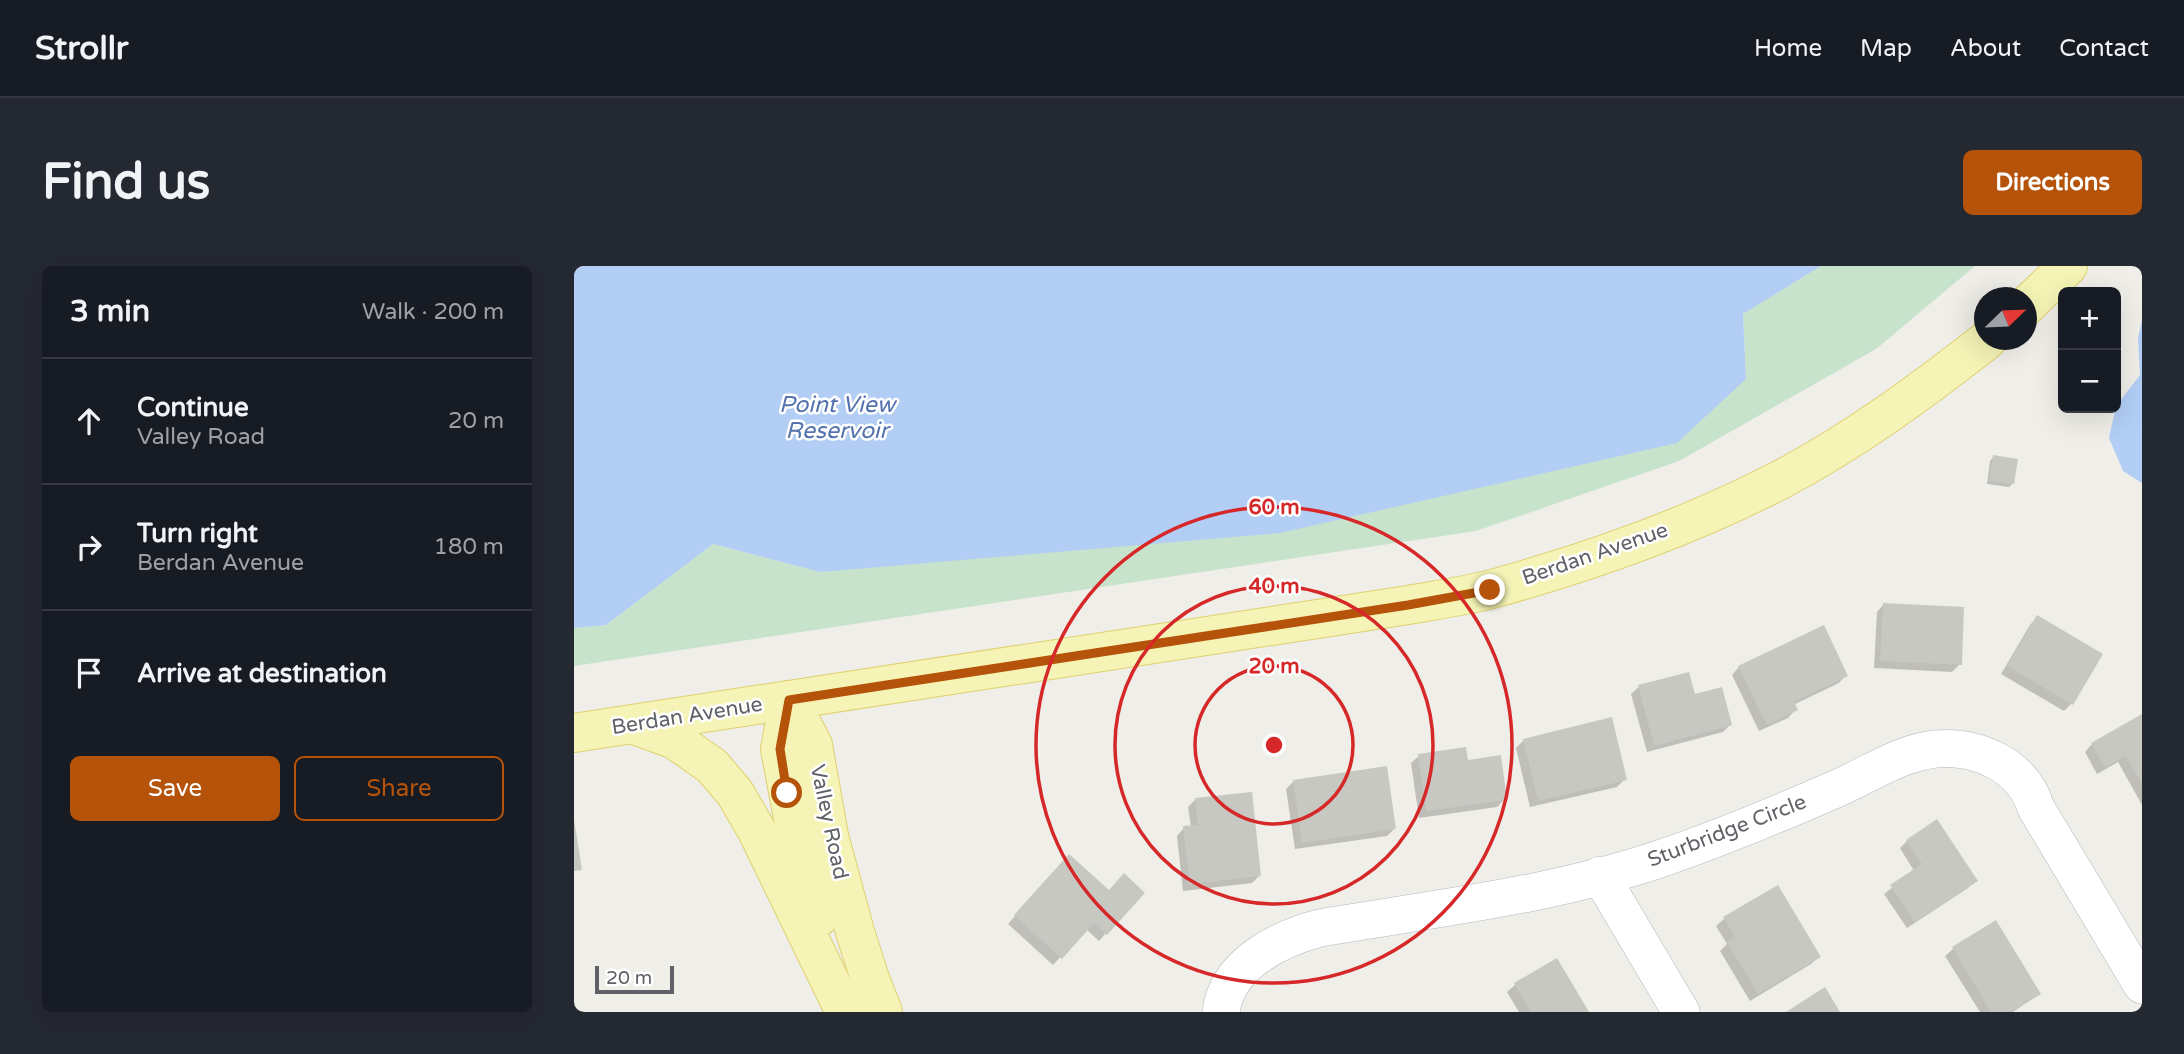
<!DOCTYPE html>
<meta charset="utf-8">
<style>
:root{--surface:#171b24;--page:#242831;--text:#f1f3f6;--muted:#9ea1a6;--line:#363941;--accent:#b45309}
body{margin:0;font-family:"Varela Round",sans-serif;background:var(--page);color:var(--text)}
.controls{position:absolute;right:21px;top:21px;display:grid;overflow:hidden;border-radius:10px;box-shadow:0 7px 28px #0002}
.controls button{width:63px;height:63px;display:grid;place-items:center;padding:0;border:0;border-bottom:2px solid var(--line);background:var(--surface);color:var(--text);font:35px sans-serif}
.compass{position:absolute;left:1400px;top:21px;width:63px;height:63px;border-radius:50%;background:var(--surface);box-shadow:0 7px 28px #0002;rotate:67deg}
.scale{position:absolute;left:21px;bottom:18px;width:79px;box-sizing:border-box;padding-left:7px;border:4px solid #5f6166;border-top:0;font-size:19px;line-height:24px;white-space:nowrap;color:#5f6166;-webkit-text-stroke:5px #fff;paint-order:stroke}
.stop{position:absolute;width:21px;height:21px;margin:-16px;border:5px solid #b45309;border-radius:50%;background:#fff}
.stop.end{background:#b45309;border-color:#fff;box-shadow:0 2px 7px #0008}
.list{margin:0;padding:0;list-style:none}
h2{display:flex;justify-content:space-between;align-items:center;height:91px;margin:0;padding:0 28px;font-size:30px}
h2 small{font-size:23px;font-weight:400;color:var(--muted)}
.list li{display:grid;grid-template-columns:46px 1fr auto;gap:21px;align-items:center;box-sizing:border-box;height:126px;padding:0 28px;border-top:2px solid var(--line)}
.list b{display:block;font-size:26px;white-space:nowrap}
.list p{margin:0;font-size:23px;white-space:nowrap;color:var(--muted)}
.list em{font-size:23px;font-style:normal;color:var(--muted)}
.actions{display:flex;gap:14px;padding:21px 28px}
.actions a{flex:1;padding:16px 0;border:2px solid var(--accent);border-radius:10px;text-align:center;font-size:24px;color:var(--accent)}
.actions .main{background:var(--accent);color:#fff}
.icon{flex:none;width:38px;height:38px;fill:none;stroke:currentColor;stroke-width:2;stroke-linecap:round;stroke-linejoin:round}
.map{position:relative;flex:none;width:1568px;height:746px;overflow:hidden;border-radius:10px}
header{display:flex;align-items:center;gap:42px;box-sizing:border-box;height:98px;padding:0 35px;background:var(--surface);border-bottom:2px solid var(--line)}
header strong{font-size:33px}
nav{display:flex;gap:38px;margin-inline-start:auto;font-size:24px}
.intro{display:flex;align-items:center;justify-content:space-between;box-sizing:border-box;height:168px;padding:0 42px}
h1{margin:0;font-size:49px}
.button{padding:18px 32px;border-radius:10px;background:var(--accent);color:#fff;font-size:24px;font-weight:700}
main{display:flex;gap:42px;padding:0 42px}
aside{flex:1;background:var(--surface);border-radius:10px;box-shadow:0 7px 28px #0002}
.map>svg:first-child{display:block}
.green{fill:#c7e3cb}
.water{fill:#b2cef5}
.shadow{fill:#0003}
.building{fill:#c8c8c2}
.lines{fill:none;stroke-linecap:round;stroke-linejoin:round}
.minor-casing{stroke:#b4b6ba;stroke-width:38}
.major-casing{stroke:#e0d06f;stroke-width:40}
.minor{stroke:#fff;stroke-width:37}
.major{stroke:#f5f4b6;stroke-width:38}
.route{stroke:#b45309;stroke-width:9}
.ring{fill:none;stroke:#d62828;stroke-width:3.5}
.labels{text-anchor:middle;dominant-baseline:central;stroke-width:5;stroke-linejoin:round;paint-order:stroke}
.street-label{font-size:21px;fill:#5f6166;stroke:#fff}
.water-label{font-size:23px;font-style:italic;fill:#5473ae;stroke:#fff}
.centre{fill:#d62828;stroke:#fff;stroke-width:3.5}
.ring-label{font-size:21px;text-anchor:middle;font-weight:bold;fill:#d62828;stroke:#fff;stroke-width:5;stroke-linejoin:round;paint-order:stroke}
</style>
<header>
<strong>Strollr</strong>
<nav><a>Home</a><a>Map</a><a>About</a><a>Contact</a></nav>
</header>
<div class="intro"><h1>Find us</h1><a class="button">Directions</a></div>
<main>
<aside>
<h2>3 min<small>Walk · 200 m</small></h2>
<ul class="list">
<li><svg class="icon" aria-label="ahead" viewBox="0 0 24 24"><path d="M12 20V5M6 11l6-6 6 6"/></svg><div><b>Continue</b><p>Valley Road</p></div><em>20 m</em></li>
<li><svg class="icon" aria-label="right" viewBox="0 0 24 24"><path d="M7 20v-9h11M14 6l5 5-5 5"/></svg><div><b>Turn right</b><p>Berdan Avenue</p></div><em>180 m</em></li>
<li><svg class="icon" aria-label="arrive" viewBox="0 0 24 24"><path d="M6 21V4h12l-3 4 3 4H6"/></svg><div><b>Arrive at destination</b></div></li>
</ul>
<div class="actions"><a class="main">Save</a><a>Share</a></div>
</aside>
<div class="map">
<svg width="1568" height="746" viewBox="0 0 1568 746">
<rect width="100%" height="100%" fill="#efeee8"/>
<polygon class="green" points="1247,0 1401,0 1302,83 1105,195 902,265 0,400 0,362 32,359 139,278 246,306 1172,113 1169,48"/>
<g class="water">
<polygon points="0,0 1247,0 1169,48 1172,113 1103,177 706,267 246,306 139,278 32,359 0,362"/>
<polygon points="1568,54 1568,217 1549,205 1535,172 1542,140 1566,109 1564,72"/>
</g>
<g class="shadow">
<polygon points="1419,191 1438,218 1435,221 1413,218 1416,195"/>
<polygon points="1310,338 1386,398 1378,406 1300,402 1303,346"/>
<polygon points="1463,351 1497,438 1490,445 1427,408 1456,359"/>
<polygon points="1165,401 1272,409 1265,417 1219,439 1221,444 1214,452 1185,465 1158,409"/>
<polygon points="1065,421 1120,431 1156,459 1149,466 1073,486 1057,428"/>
<polygon points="1568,450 1568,539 1544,496 1523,508 1511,486 1518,478"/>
<polygon points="950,474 1051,513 1043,521 956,541 942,482"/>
<polygon points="845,490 893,496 931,533 923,541 845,552 837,497"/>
<polygon points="720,515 821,562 813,570 721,583 712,523"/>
<polygon points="622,533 685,610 678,617 609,625 603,570 610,562 617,561 614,541"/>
<polygon points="1333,575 1401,614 1394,622 1333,662 1310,628 1340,605 1326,582"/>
<polygon points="488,598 532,667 525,675 512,663 479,699 434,658"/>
<polygon points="1204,621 1245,691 1237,698 1176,735 1146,685 1153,678 1142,660 1150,653"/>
<polygon points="1421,657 1465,728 1439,746 1406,746 1371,690 1379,683"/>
<polygon points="982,694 1013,746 945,746 933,726 941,719"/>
</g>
<g class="building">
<polygon points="1419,189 1444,193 1440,218 1415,215"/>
<polygon points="1309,337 1390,341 1388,399 1306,395"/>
<polygon points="1463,349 1529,388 1499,439 1433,400"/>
<polygon points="1250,359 1274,410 1220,436 1224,444 1193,459 1164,400"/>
<polygon points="1115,406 1121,428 1148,421 1158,459 1080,480 1064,419"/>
<polygon points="1568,448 1568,518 1552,490 1531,501 1517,477"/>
<polygon points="1038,451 1053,514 964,535 949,473"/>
<polygon points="892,481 894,494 927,489 933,534 852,545 844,488"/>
<polygon points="813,500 822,563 728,577 719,514"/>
<polygon points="678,526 687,610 616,618 609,560 624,559 621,532"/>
<polygon points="0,553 8,604 0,605"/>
<polygon points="1363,553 1404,615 1341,656 1316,619 1348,598 1332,574"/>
<polygon points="495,588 535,624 550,607 571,627 533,669 520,657 488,693 440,649"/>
<polygon points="1204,619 1247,691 1184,728 1153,676 1161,671 1149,651"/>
<polygon points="1422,654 1467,728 1437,746 1417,746 1378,681"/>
<polygon points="983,692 1015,746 957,746 940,717"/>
<polygon points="1251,721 1266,746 1212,746"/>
</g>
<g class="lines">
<defs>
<g id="minor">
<polyline points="1026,609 1107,746"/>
<path d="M647,746C653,698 704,673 746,662C863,642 984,629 1097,589C1154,569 1209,546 1264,522C1296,508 1326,487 1361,483C1403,479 1449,499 1462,542L1568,719"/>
</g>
<g id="major">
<polyline points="1452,40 1494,0"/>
<polyline points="215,434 239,479 255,570 281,666 296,713 309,746"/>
<polyline points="215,434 206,483 224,578 245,651"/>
<polyline points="60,459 101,474 138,500 161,527 183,565 271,746"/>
<path d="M0,467L834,339C862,334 891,330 918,323C1016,296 1115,261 1206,214C1280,175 1348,125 1413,74"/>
</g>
</defs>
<use href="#minor" class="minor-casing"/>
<use href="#major" class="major-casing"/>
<use href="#minor" class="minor"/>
<use href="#major" class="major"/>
</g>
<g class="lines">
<polyline class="route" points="213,527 206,483 215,434 834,339 916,324"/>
</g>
<g class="ring">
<circle cx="700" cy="479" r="79"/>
<circle cx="700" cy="479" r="159"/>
<circle cx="700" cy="479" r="238"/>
</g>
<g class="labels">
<g class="street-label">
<text transform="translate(1021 288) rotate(-19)">Berdan Avenue</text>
<text transform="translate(113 450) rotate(-9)">Berdan Avenue</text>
<text transform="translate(255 556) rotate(78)">Valley Road</text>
<text transform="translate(1153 565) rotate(-21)">Sturbridge Circle</text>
</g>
<g class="water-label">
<text x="263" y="139">Point View<tspan x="263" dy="26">Reservoir</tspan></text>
</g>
</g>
<circle cx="700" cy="479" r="10" class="centre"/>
<g class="ring-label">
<text x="700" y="248">60 m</text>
<text x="700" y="327">40 m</text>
<text x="700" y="407">20 m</text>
</g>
</svg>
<div class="controls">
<button>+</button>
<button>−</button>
</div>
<svg class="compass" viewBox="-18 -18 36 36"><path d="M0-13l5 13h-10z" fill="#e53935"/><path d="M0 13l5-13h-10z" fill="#9ea1a6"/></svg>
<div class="scale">20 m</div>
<div class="stop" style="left:213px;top:527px"></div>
<div class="stop end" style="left:916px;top:324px"></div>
</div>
</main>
